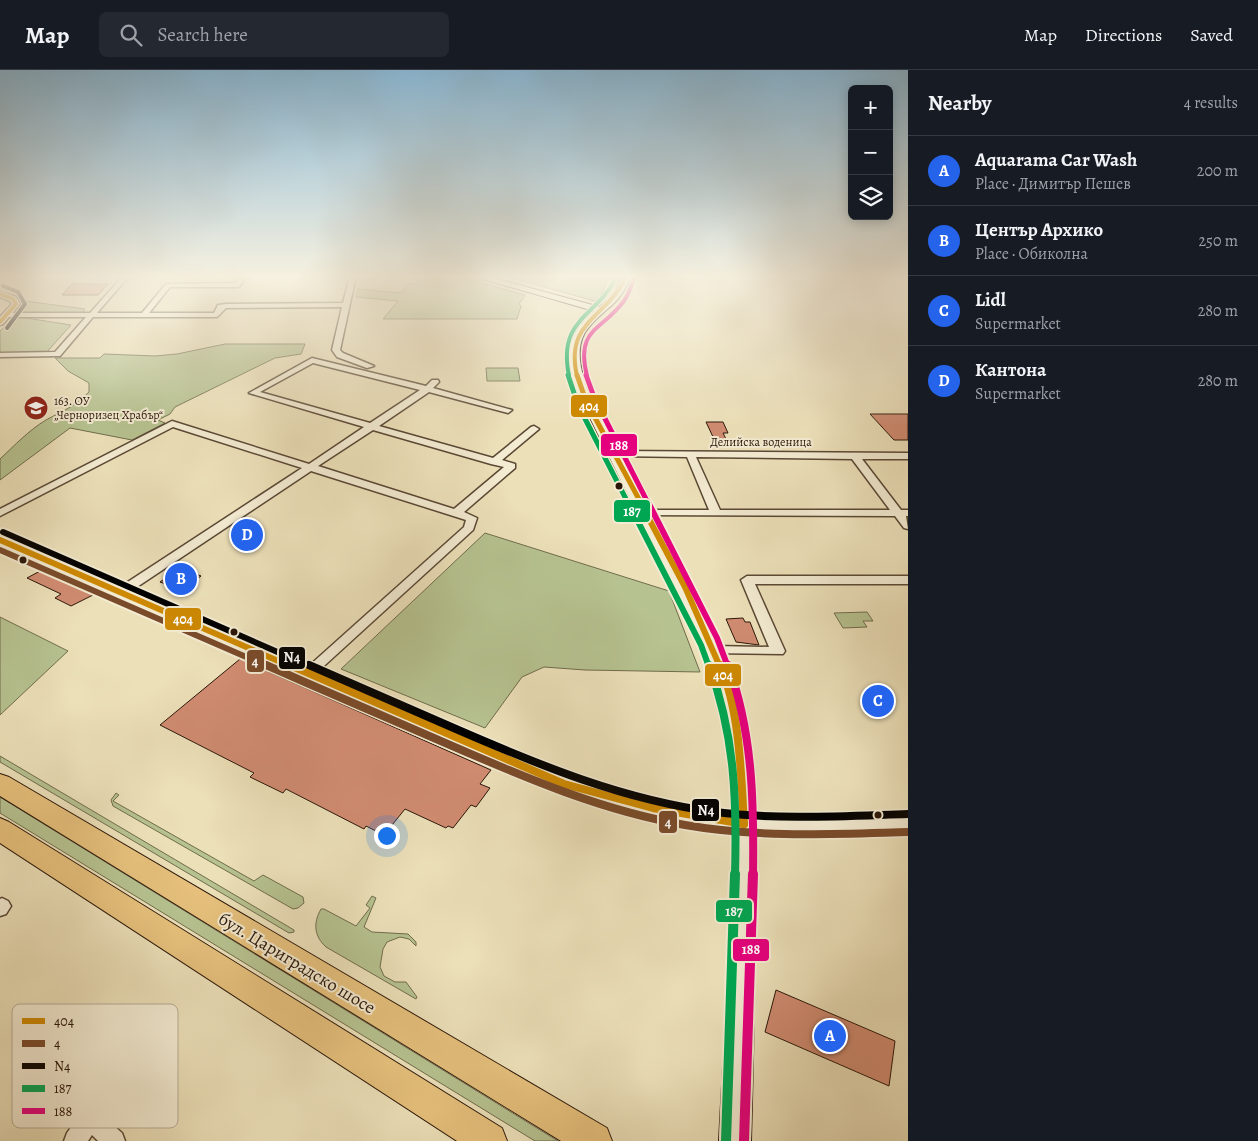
<!DOCTYPE html>
<meta charset="utf-8">
<style>
:root{--surface:#171b24;--page:#242831;--text:#f1f3f6;--muted:#9ea1a6;--line:#363941;--accent:#2563eb}
body{margin:0;font-family:Alegreya,serif;background:var(--page);color:var(--text)}
.controls{position:absolute;right:15px;top:15px;display:grid;overflow:hidden;border-radius:8px;box-shadow:0 2px 12px #0003}
.controls button{width:45px;height:45px;display:grid;place-items:center;padding:0;border:0;border-bottom:1px solid var(--line);background:var(--surface);color:var(--text);font:25px sans-serif}
.you{position:absolute;left:386px;top:765px;width:18px;height:18px;margin:-12px;border:4px solid #fff;border-radius:50%;background:#1a73e8;box-shadow:0 0 0 8px #1a73e833}
.badge{display:grid;place-items:center;width:32px;height:32px;border-radius:50%;background:var(--accent);color:#fff;font-size:16px;font-weight:700}
.pin{position:absolute;translate:-50% -50%;border:2px solid #fff;box-shadow:0 1px 5px #0006}
.list{margin:0;padding:0;list-style:none}
h2{display:flex;justify-content:space-between;align-items:center;height:65px;margin:0;padding:0 20px;font-size:21px}
h2 small{font-size:16px;font-weight:400;color:var(--muted)}
.list li{display:grid;grid-template-columns:32px 1fr auto;gap:15px;align-items:center;box-sizing:border-box;height:70px;padding:0 20px;border-top:1px solid var(--line)}
.list b{display:block;font-size:19px;white-space:nowrap}
.list p{margin:0;font-size:16px;white-space:nowrap;color:var(--muted)}
.list em{font-size:16px;font-style:normal;color:var(--muted)}
.icon{flex:none;width:28px;height:28px;fill:none;stroke:currentColor;stroke-width:2;stroke-linecap:round;stroke-linejoin:round}
.map{position:relative;flex:none;width:908px;height:1071px;overflow:hidden}
header{display:flex;align-items:center;gap:30px;box-sizing:border-box;height:70px;padding:0 25px;background:var(--surface);border-bottom:1px solid var(--line)}
header strong{font-size:24px}
nav{display:flex;gap:28px;margin-inline-start:auto;font-size:18px}
.search{width:350px;height:45px;background:var(--page);display:flex;align-items:center;gap:12px;box-sizing:border-box;padding:0 18px;border-radius:8px;color:var(--muted);font-size:19px}
main{display:flex}
aside{flex:1;background:var(--surface)}
.map>svg:first-child{display:block}
.green{fill:#b6c290;stroke:#706c4c}
.building{fill:#d18c72;stroke:#2a1609}
.lines{fill:none;stroke-linecap:round;stroke-linejoin:round}
.minor-casing{stroke:#5a4835;stroke-width:3}
.tertiary-casing{stroke:#5a4835;stroke-width:3}
.secondary-casing{stroke:#2a1609;stroke-width:2}
.trunk-casing{stroke:#2a1609;stroke-width:2}
.minor{fill:#f3ebd2;fill-rule:evenodd}
.tertiary{fill:#f3ebd2;fill-rule:evenodd}
.secondary{fill:#f3ebd2;fill-rule:evenodd}
.trunk{fill:#e6c07c;fill-rule:evenodd}
.bus-1-far3-casing{stroke:#f3ebd2;stroke-width:6}
.bus-1-far2-casing{stroke:#f3ebd2;stroke-width:8}
.bus-1-far1-casing{stroke:#f3ebd2;stroke-width:10}
.bus-1-casing{stroke:#f3ebd2;stroke-width:11}
.bus-2-far1-casing{stroke:#f3ebd2;stroke-width:10}
.bus-2-casing{stroke:#f3ebd2;stroke-width:11}
.bus-3-far2-casing{stroke:#f3ebd2;stroke-width:6}
.bus-3-far1-casing{stroke:#f3ebd2;stroke-width:10}
.bus-3-casing{stroke:#f3ebd2;stroke-width:11}
.bus-4-far4-casing{stroke:#f3ebd2;stroke-width:6}
.bus-4-far3-casing{stroke:#f3ebd2;stroke-width:8}
.bus-4-far2-casing{stroke:#f3ebd2;stroke-width:10}
.bus-4-far1-casing{stroke:#f3ebd2;stroke-width:11}
.bus-4-casing{stroke:#f3ebd2;stroke-width:14}
.bus-5-far4-casing{stroke:#f3ebd2;stroke-width:6}
.bus-5-far3-casing{stroke:#f3ebd2;stroke-width:8}
.bus-5-far2-casing{stroke:#f3ebd2;stroke-width:10}
.bus-5-far1-casing{stroke:#f3ebd2;stroke-width:11}
.bus-5-casing{stroke:#f3ebd2;stroke-width:14}
.bus-1-far3{stroke:#ce8902;stroke-width:4}
.bus-1-far2{stroke:#ce8902;stroke-width:5}
.bus-1-far1{stroke:#ce8902;stroke-width:6}
.bus-1{stroke:#ce8902;stroke-width:8}
.bus-2-far1{stroke:#7a4b2a;stroke-width:6}
.bus-2{stroke:#7a4b2a;stroke-width:8}
.bus-3-far2{stroke:#000;stroke-width:4}
.bus-3-far1{stroke:#000;stroke-width:6}
.bus-3{stroke:#000;stroke-width:8}
.bus-4-far4{stroke:#00a651;stroke-width:4}
.bus-4-far3{stroke:#00a651;stroke-width:5}
.bus-4-far2{stroke:#00a651;stroke-width:6}
.bus-4-far1{stroke:#00a651;stroke-width:8}
.bus-4{stroke:#00a651;stroke-width:10}
.bus-5-far4{stroke:#e5007d;stroke-width:4}
.bus-5-far3{stroke:#e5007d;stroke-width:5}
.bus-5-far2{stroke:#e5007d;stroke-width:6}
.bus-5-far1{stroke:#e5007d;stroke-width:8}
.bus-5{stroke:#e5007d;stroke-width:10}
.bus-dot{fill:#2a1609;stroke:#f3ebd2;stroke-width:2}
.labels{text-anchor:middle;dominant-baseline:central;stroke-width:4;stroke-linejoin:round;paint-order:stroke}
.far-poi-label{font-size:12px;fill:#2a1609;stroke:#f3ebd2;text-anchor:start}
.far-street-label{font-size:12px;fill:#2a1609;stroke:#f3ebd2}
.near-street-label{font-size:18px;fill:#2a1609;stroke:#f3ebd2}
.key{fill:#f3ebd2;stroke:#b7ab96;stroke-width:1}
.key-label{font-size:14px;fill:#2a1609}
.line-badge{stroke:#f3ebd2;stroke-width:2}
.badge-label{font-size:14px;text-anchor:middle;font-weight:bold;fill:#fff}
</style>
<header>
<strong>Map</strong>
<div class="search"><svg class="icon" aria-label="search" viewBox="0 0 24 24"><circle cx="10" cy="10" r="6"/><path d="M15 15l6 6"/></svg>Search here</div>
<nav><a>Map</a><a>Directions</a><a>Saved</a></nav>
</header>
<main>
<div class="map">
<svg width="908" height="1071" viewBox="0 0 908 1071">
<rect width="100%" height="100%" fill="#ece0b9"/>
<filter id="stains"><feTurbulence type="fractalNoise" baseFrequency=".004" numOctaves="4"/><feColorMatrix values="0 0 0 0 .2 0 0 0 0 .09 0 0 0 0 .02 0 0 0 .5 -.17"/></filter>
<radialGradient id="worn" r=".72"><stop offset=".6" stop-color="#630" stop-opacity="0"/><stop offset="1" stop-color="#630" stop-opacity=".3"/></radialGradient>
<g class="green">
<polygon points="422,206 456,206 525,225 519,234 521,236 517,249 383,249 398,231 356,227 358,219 400,223 409,213 415,214"/>
<polygon points="506,206 609,206 598,232"/>
<polygon points="25,231 85,239 82,243 19,243 23,238"/>
<polygon points="20,247 71,255 46,283 0,283 0,261 14,249"/>
<path d="M225,274H305L301,284L275,288L175,337L170,344L158,350L165,353L132,370L70,358L0,410V389C14,376 29,360 46,350C64,340 73,338 89,322V313L68,301L55,288H100L104,284L155,286L177,284Z"/>
<polygon points="486,298 518,298 520,311 487,311"/>
<polygon points="485,463 669,521 700,602 585,600 544,597 522,607 485,658 341,599"/>
<polygon points="867,542 873,551 863,551 867,557 843,558 834,543"/>
<polygon points="0,547 68,581 0,645"/>
<polygon points="0,686 294,860 294,862 289,863 0,692"/>
<polygon points="116,723 119,725 113,731 254,811 263,805 303,827 304,833 298,838 293,839 113,736 111,730"/>
<polygon points="0,727 558,1071 535,1071 0,743"/>
<path d="M372,826L376,828L364,857L372,862L408,864L416,872V876L409,869L400,867L387,872L383,879L380,897L384,906L395,912H406L417,927L416,929L326,877C314,866 313,853 321,839H324L356,856L370,838L366,835Z"/>
</g>
<g class="building">
<polygon points="72,214 108,214 98,225 62,225"/>
<polygon points="870,344 908,344 908,370 894,370"/>
<polygon points="706,352 723,352 728,363 723,363 726,369 714,369"/>
<polygon points="180,498 201,506 182,520 160,512"/>
<polygon points="42,500 93,525 71,536 55,528 61,524 27,508"/>
<polygon points="743,548 745,552 750,552 759,575 736,572 726,549"/>
<polygon points="240,589 491,700 480,714 490,718 476,737 471,735 453,758 448,756 446,758 405,739 384,765 366,756 364,759 286,719 283,723 250,707 254,703 160,655"/>
<polygon points="776,920 895,971 889,1016 765,962"/>
</g>
<g class="lines">
<defs>
<g id="minor">
<polygon points="123,206 129,206 97,243 142,243 166,214 236,213 240,206 246,206 240,216 238,217 170,217 149,243 214,243 218,235 226,234 343,233 350,206 356,206 340,280 343,283 374,296 367,298 337,287 332,280 342,237 226,238 217,247 93,247 60,286 0,287 0,283 55,282 86,247 8,247 4,245 5,243 90,243"/>
<path d="M312,288L426,316L432,310H438L439,312L433,318L512,340L508,343L429,322L379,356L493,388L531,357L534,356L539,359L502,390L515,394V398L464,442L477,448L473,460L313,606H303L301,603L464,457L466,450L311,401L125,525H117L115,522L117,519L302,398L173,357L0,446V439L172,351L309,394L364,357L249,323ZM313,293L420,320L370,353L260,322ZM373,360L491,394L504,397L454,439L318,396Z"/>
<path d="M615,381L908,383V389H862L901,440H908V446H906L908,459L904,458L895,446L640,445L639,443L640,441L644,440H709L687,387L612,386V382ZM696,387L852,389L890,440H720Z"/>
<polygon points="747,506 908,506 908,514 755,514 785,581 783,584 709,583 707,580 714,576 769,577 741,510"/>
<polygon points="908,746 908,760 744,761 738,759 736,754 738,749 744,747"/>
<polygon points="2,828 8,831 11,836 6,844 0,846 0,829"/>
<polygon points="151,948 158,951 161,958 158,965 104,1047 122,1063 125,1071 98,1071 92,1065 88,1071 64,1071 67,1063 144,951"/>
</g>
<g id="tertiary">
<polygon points="0,222 16,227 20,234 3,254 0,255 0,247 12,234 10,231 0,227"/>
<path d="M0,466L571,709C627,728 685,738 744,746L751,748L754,754L751,760L744,762C680,753 618,741 557,719L0,475Z"/>
</g>
<path id="secondary" d="M472,206H486L600,237L614,224L622,206H631C619,236 608,235 589,257C571,277 583,309 592,331L719,572C730,599 740,626 746,654C759,716 756,781 755,843C755,919 753,995 751,1071H719L727,921L732,764L731,698L726,655L715,613L691,552L575,318C565,284 566,265 594,241Z"/>
<g id="trunk">
<polygon points="0,704 9,707 607,1058 612,1071 561,1071 0,726"/>
<polygon points="0,748 9,752 502,1058 507,1071 457,1071 0,773"/>
</g>
</defs>
<use href="#minor" class="minor-casing"/>
<use href="#tertiary" class="tertiary-casing"/>
<use href="#secondary" class="secondary-casing"/>
<use href="#trunk" class="trunk-casing"/>
<use href="#minor" class="minor"/>
<use href="#tertiary" class="tertiary"/>
<use href="#secondary" class="secondary"/>
<use href="#trunk" class="trunk"/>
<defs>
<g id="bus-1-far3">
<polyline points="0,224 13,229 16,234 0,252"/>
<path d="M577,306C564,250 608,248 626,206"/>
</g>
<polyline id="bus-1-far2" points="577,305 586,331 641,433"/>
<g id="bus-1-far1">
<polyline points="640,432 685,517 720,597"/>
<polyline points="0,470 292,597"/>
</g>
<g id="bus-1">
<polyline points="290,595 564,714 653,738 744,754"/>
<path d="M720,595C740,641 741,704 744,754"/>
</g>
<polyline id="bus-2-far1" points="0,480 269,597"/>
<path id="bus-2" d="M266,595C327,622 388,648 450,675C526,708 603,741 685,755C759,768 834,764 908,762"/>
<polyline id="bus-3-far2" points="3,216 18,222 25,234 7,258"/>
<polyline id="bus-3-far1" points="3,462 312,597"/>
<path id="bus-3" d="M309,595C358,616 407,638 456,659C539,695 623,730 715,742C779,750 844,746 908,744"/>
<path id="bus-4-far4" d="M569,306C557,247 597,248 617,206"/>
<polyline id="bus-4-far3" points="568,305 578,335 628,433"/>
<polyline id="bus-4-far2" points="628,432 701,575 709,597"/>
<path id="bus-4-far1" d="M709,595C735,666 737,730 735,805"/>
<polyline id="bus-4" points="726,1071 735,804"/>
<path id="bus-5-far4" d="M587,306C575,258 602,261 624,231C629,224 631,216 634,209"/>
<polyline id="bus-5-far3" points="586,305 594,327 648,433"/>
<polyline id="bus-5-far2" points="648,432 717,568 728,597"/>
<path id="bus-5-far1" d="M728,595C753,663 754,734 753,805"/>
<polyline id="bus-5" points="744,1071 753,804"/>
</defs>
<use href="#bus-1-far3" class="bus-1-far3-casing"/>
<use href="#bus-1-far2" class="bus-1-far2-casing"/>
<use href="#bus-1-far1" class="bus-1-far1-casing"/>
<use href="#bus-1" class="bus-1-casing"/>
<use href="#bus-2-far1" class="bus-2-far1-casing"/>
<use href="#bus-2" class="bus-2-casing"/>
<use href="#bus-3-far2" class="bus-3-far2-casing"/>
<use href="#bus-3-far1" class="bus-3-far1-casing"/>
<use href="#bus-3" class="bus-3-casing"/>
<use href="#bus-4-far4" class="bus-4-far4-casing"/>
<use href="#bus-4-far3" class="bus-4-far3-casing"/>
<use href="#bus-4-far2" class="bus-4-far2-casing"/>
<use href="#bus-4-far1" class="bus-4-far1-casing"/>
<use href="#bus-4" class="bus-4-casing"/>
<use href="#bus-5-far4" class="bus-5-far4-casing"/>
<use href="#bus-5-far3" class="bus-5-far3-casing"/>
<use href="#bus-5-far2" class="bus-5-far2-casing"/>
<use href="#bus-5-far1" class="bus-5-far1-casing"/>
<use href="#bus-5" class="bus-5-casing"/>
<use href="#bus-1-far3" class="bus-1-far3"/>
<use href="#bus-1-far2" class="bus-1-far2"/>
<use href="#bus-1-far1" class="bus-1-far1"/>
<use href="#bus-1" class="bus-1"/>
<use href="#bus-2-far1" class="bus-2-far1"/>
<use href="#bus-2" class="bus-2"/>
<use href="#bus-3-far2" class="bus-3-far2"/>
<use href="#bus-3-far1" class="bus-3-far1"/>
<use href="#bus-3" class="bus-3"/>
<use href="#bus-4-far4" class="bus-4-far4"/>
<use href="#bus-4-far3" class="bus-4-far3"/>
<use href="#bus-4-far2" class="bus-4-far2"/>
<use href="#bus-4-far1" class="bus-4-far1"/>
<use href="#bus-4" class="bus-4"/>
<use href="#bus-5-far4" class="bus-5-far4"/>
<use href="#bus-5-far3" class="bus-5-far3"/>
<use href="#bus-5-far2" class="bus-5-far2"/>
<use href="#bus-5-far1" class="bus-5-far1"/>
<use href="#bus-5" class="bus-5"/>
</g>
<linearGradient id="sky" x2="0" y2="1"><stop stop-color="#89b7d4"/><stop offset="0.58" stop-color="#f6f1e0"/><stop offset="1" stop-color="#f6f1e0" stop-opacity="0"/></linearGradient>
<rect width="908" height="356" fill="url(#sky)"/>
<defs>
<symbol id="school-disc" viewBox="-11 -11 22 22"><circle r="9.5" fill="#8f2418" stroke="#f3ebd2"/><path d="M0-5L7-2L0 1L-7-2ZM-4 1L0 2.5L4 1V4Q0 6-4 4Z" fill="#fff"/></symbol>
</defs>
<g fill-rule="evenodd">
<use href="#school-disc" x="22" y="324" width="28" height="28"/>
</g>
<g class="bus-dot">
<circle cx="619" cy="416" r="4.5"/>
<circle cx="23" cy="490" r="4.5"/>
<circle cx="234" cy="562" r="4.5"/>
<circle cx="878" cy="745" r="4.5"/>
</g>
<g class="labels">
<g class="far-poi-label">
<text x="54" y="331">163. ОУ<tspan x="54" dy="14">„Черноризец Храбър“</tspan></text>
</g>
<g class="far-street-label">
<text x="761" y="372">Делийска воденица</text>
</g>
<g class="near-street-label">
<text transform="translate(297 893) rotate(31)">бул. Цариградско шосе</text>
</g>
</g>
<rect x="12" y="934" width="166" height="124" rx="8" class="key"/>
<rect x="22" y="948" width="23" height="6" fill="#ce8902"/>
<rect x="22" y="970" width="23" height="7" fill="#7a4b2a"/>
<rect x="22" y="993" width="23" height="6" fill="#000"/>
<rect x="22" y="1015" width="23" height="7" fill="#00a651"/>
<rect x="22" y="1038" width="23" height="6" fill="#e5007d"/>
<g class="key-label">
<text x="54" y="956">404</text>
<text x="54" y="978">4</text>
<text x="54" y="1001">N4</text>
<text x="54" y="1023">187</text>
<text x="54" y="1046">188</text>
</g>
<g class="line-badge">
<rect x="570" y="324" width="38" height="24" rx="5" fill="#ce8902"/>
<rect x="600" y="363" width="38" height="24" rx="5" fill="#e5007d"/>
<rect x="613" y="429" width="38" height="24" rx="5" fill="#00a651"/>
<rect x="164" y="537" width="38" height="24" rx="5" fill="#ce8902"/>
<rect x="278" y="576" width="28" height="24" rx="5" fill="#000"/>
<rect x="246" y="579" width="19" height="24" rx="5" fill="#7a4b2a"/>
<rect x="704" y="593" width="38" height="24" rx="5" fill="#ce8902"/>
<rect x="691" y="728" width="29" height="24" rx="5" fill="#000"/>
<rect x="658" y="740" width="20" height="24" rx="5" fill="#7a4b2a"/>
<rect x="715" y="829" width="38" height="24" rx="5" fill="#00a651"/>
<rect x="732" y="868" width="38" height="24" rx="5" fill="#e5007d"/>
</g>
<g class="badge-label">
<text x="589" y="341">404</text>
<text x="619" y="380">188</text>
<text x="632" y="446">187</text>
<text x="183" y="554">404</text>
<text x="292" y="592">N4</text>
<text x="255" y="596">4</text>
<text x="723" y="610">404</text>
<text x="706" y="745">N4</text>
<text x="668" y="757">4</text>
<text x="734" y="846">187</text>
<text x="751" y="884">188</text>
</g>
<rect width="100%" height="100%" filter="url(#stains)"/>
<rect width="100%" height="100%" fill="url(#worn)"/>
</svg>
<div class="controls">
<button>+</button>
<button>−</button>
<button><svg class="icon" aria-label="layers" viewBox="0 0 24 24"><path d="M12 4l9 5-9 5-9-5zM3 14l9 5 9-5"/></svg></button>
</div>
<div class="you"></div>
<div class="pin badge" style="left:830px;top:966px">A</div>
<div class="pin badge" style="left:181px;top:509px">B</div>
<div class="pin badge" style="left:878px;top:631px">C</div>
<div class="pin badge" style="left:247px;top:465px">D</div>
</div>
<aside>
<h2>Nearby<small>4 results</small></h2>
<ul class="list">
<li><span class="badge">A</span><div><b>Aquarama Car Wash</b><p>Place · Димитър Пешев</p></div><em>200 m</em></li>
<li><span class="badge">B</span><div><b>Център Архико</b><p>Place · Обиколна</p></div><em>250 m</em></li>
<li><span class="badge">C</span><div><b>Lidl</b><p>Supermarket</p></div><em>280 m</em></li>
<li><span class="badge">D</span><div><b>Кантона</b><p>Supermarket</p></div><em>280 m</em></li>
</ul>
</aside>
</main>
